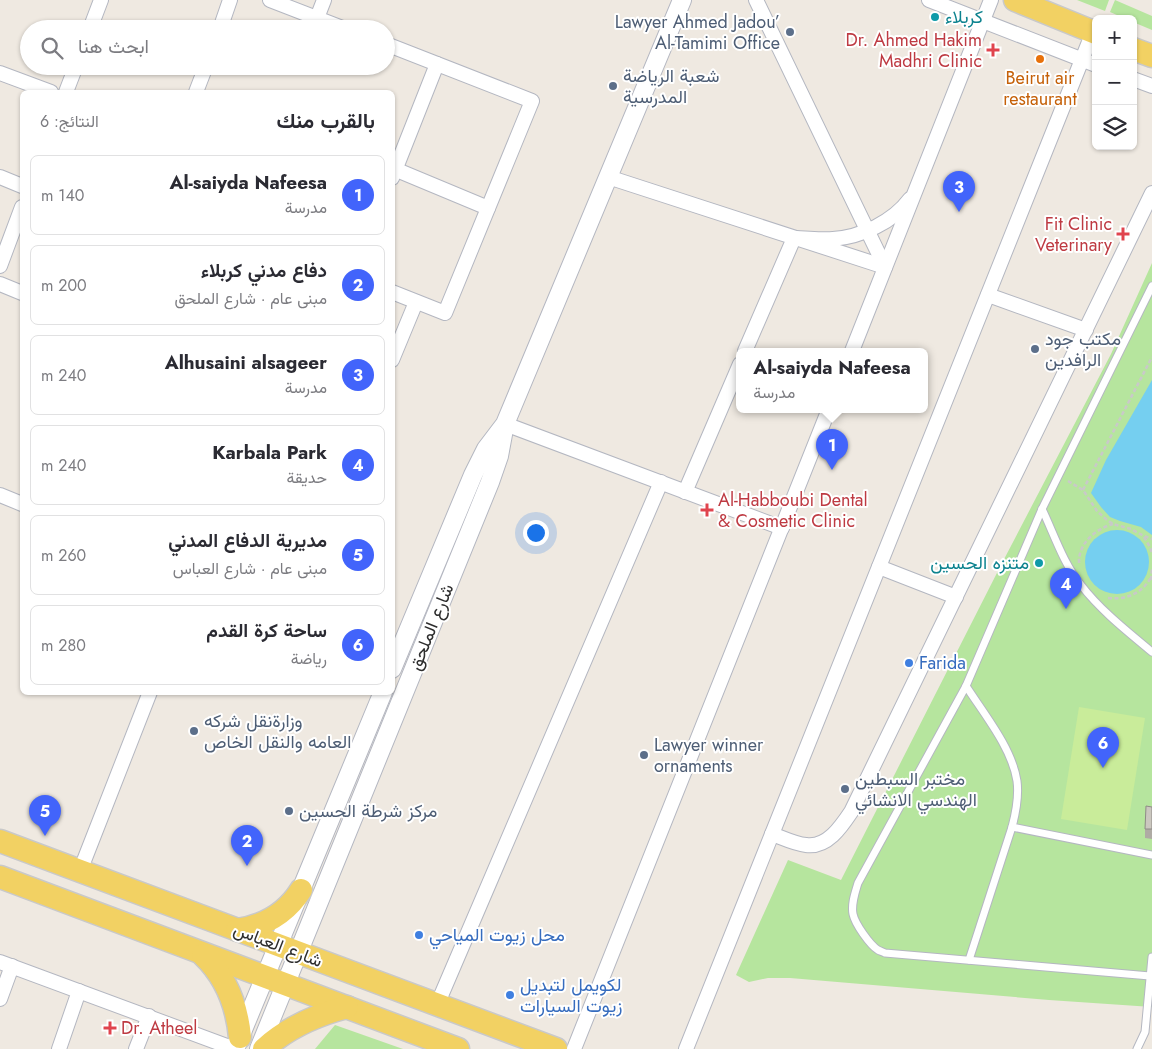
<!DOCTYPE html>
<html lang="ar">
<meta charset="utf-8">
<style>
:root{--surface:#fff;--page:#f2f2f3;--text:#2b2b33;--muted:#7c7c81;--line:#e1e1e2;--accent:#4264fb}
body{margin:0;font-family:Jost,Vazirmatn,sans-serif;background:var(--page);color:var(--text);direction:rtl}
.controls{position:absolute;right:15px;top:15px;display:grid;overflow:hidden;border-radius:8px;box-shadow:0 1px 4px #0004}
.controls button{width:45px;height:45px;display:grid;place-items:center;padding:0;border:0;border-bottom:1px solid var(--line);background:var(--surface);color:var(--text);font:25px sans-serif}
.you{position:absolute;left:535px;top:532px;width:18px;height:18px;margin:-12px;border:4px solid #fff;border-radius:50%;background:#1a73e8;box-shadow:0 0 0 8px #1a73e833}
.badge{display:grid;place-items:center;width:32px;height:32px;border-radius:50%;background:var(--accent);color:#fff;font-size:16px;font-weight:700}
.pin{position:absolute;translate:-50% -41px;filter:drop-shadow(0 1px 2px #0008)}
.pin::after{content:'';position:absolute;top:26px;width:18px;height:15px;background:inherit;clip-path:polygon(0 0,100% 0,50% 100%)}
.popup{position:absolute;left:736px;top:348px;width:192px;height:65px;box-sizing:border-box;display:grid;place-content:center;border-radius:8px;background:var(--surface);filter:drop-shadow(0 1px 4px #0005);font-size:16px;white-space:nowrap;color:var(--muted)}
.popup b{font-size:19px;color:var(--text)}
.popup::after{content:'';position:absolute;left:50%;top:100%;margin-left:-10px;border:10px solid transparent;border-top-color:var(--surface)}
.list{margin:0;padding:0;list-style:none}
h2{display:flex;justify-content:space-between;align-items:center;height:65px;margin:0;padding:0 20px;font-size:21px}
h2 small{font-size:16px;font-weight:400;color:var(--muted)}
.list li{display:grid;grid-template-columns:32px 1fr auto;gap:15px;align-items:center;box-sizing:border-box;height:80px;margin:0 10px 10px;padding:0 10px;border:1px solid var(--line);border-radius:8px}
.list b{display:block;font-size:19px;white-space:nowrap}
.list p{margin:0;font-size:16px;white-space:nowrap;color:var(--muted)}
.list em{font-size:16px;font-style:normal;color:var(--muted)}
.icon{flex:none;width:28px;height:28px;fill:none;stroke:currentColor;stroke-width:2;stroke-linecap:round;stroke-linejoin:round}
.map{position:relative;flex:none;width:1152px;height:1049px;overflow:hidden;direction:ltr}
.search{position:absolute;background:var(--surface);box-shadow:0 1px 4px #0004;left:20px;top:20px;width:375px;height:55px;display:flex;align-items:center;gap:12px;box-sizing:border-box;padding:0 18px;border-radius:28px;color:var(--muted);font-size:19px}
.panel{position:absolute;background:var(--surface);box-shadow:0 1px 4px #0004;left:20px;top:90px;width:375px;height:605px;border-radius:8px;direction:rtl}
.map>svg:first-child{display:block}
.green{fill:#b6e59e}
.pitch{fill:#c9ec9a}
.water{fill:#75cff0}
.lines{fill:none;stroke-linecap:round;stroke-linejoin:round}
.service-casing{stroke:#b4b7c1;stroke-width:9}
.minor-casing{stroke:#b4b7c1;stroke-width:16}
.tertiary-casing{stroke:#b4b7c1;stroke-width:20}
.primary-casing{stroke:#c9c9c9;stroke-width:25}
.path{stroke:#c9c9c9;stroke-width:2.5;stroke-dasharray:4 2.5;stroke-linecap:butt}
.service{stroke:#fff;stroke-width:7}
.minor{stroke:#fff;stroke-width:14}
.tertiary{stroke:#fff;stroke-width:18}
.primary{stroke:#f2d163;stroke-width:22}
.wall{fill:#afaba4}
.building{fill:#cbc7bf;stroke:#8e8b86}
.culture-dot{fill:#0f9aa8;stroke:#fff;stroke-width:2}
.service-dot{fill:#5c6f8a;stroke:#fff;stroke-width:2}
.health-dot{fill:#e0444e;stroke:#fff;stroke-width:2}
.food-dot{fill:#e8710a;stroke:#fff;stroke-width:2}
.shop-dot{fill:#3f7fe0;stroke:#fff;stroke-width:2}
.labels{text-anchor:middle;dominant-baseline:central;stroke-width:4;stroke-linejoin:round;paint-order:stroke}
.culture-label{font-size:18px;fill:#0d838f;stroke:#fff;text-anchor:start}
.service-label{font-size:18px;fill:#4e5e75;stroke:#fff;text-anchor:start}
.health-label{font-size:18px;fill:#be3a42;stroke:#fff;text-anchor:end}
.food-label{font-size:18px;fill:#c56008;stroke:#fff}
.street-label{font-size:18px;fill:#2e2e2e;stroke:#fff}
.shop-label{font-size:18px;fill:#366cbe;stroke:#fff;text-anchor:start}
</style>
<div class="map">
<svg width="1152" height="1049" viewBox="0 0 1152 1049">
<rect width="100%" height="100%" fill="#efe9e1"/>
<g class="green">
<polygon points="1077,0 1109,0 1105,11"/>
<polygon points="1115,0 1152,16 1152,30 1133,22 1133,19 1126,19 1110,12"/>
<polygon points="1152,263 1152,1007 1049,1000 790,978 768,978 749,982 736,975 788,860 841,880 1001,565 1111,354"/>
<polygon points="335,1025 403,1049 315,1049"/>
</g>
<polygon class="pitch" points="1079,707 1145,718 1127,830 1061,819"/>
<g class="water">
<polygon points="1152,380 1152,535 1141,527 1120,521 1110,517 1101,507 1091,493 1106,460"/>
<circle cx="1117" cy="562" r="32"/>
</g>
<g class="lines">
<defs>
<g id="service">
<path d="M1152,286L1042,509L966,686L858,883C855,893 851,904 853,914C855,924 870,945 878,950C880,951 883,952 885,953L1150,976L1152,975"/>
<path d="M1042,509C1054,534 1063,563 1081,585C1100,610 1128,632 1152,652"/>
<path d="M966,686C984,714 1012,748 1017,781C1019,796 1016,812 1012,827L969,960"/>
<polyline points="1012,827 1152,855"/>
<polyline points="1137,1049 1145,1032 1152,957"/>
</g>
<g id="minor">
<polyline points="270,0 345,29"/>
<polyline points="756,0 885,267"/>
<polyline points="929,0 1096,65"/>
<polyline points="317,18 324,0"/>
<polyline points="90,29 101,0"/>
<polyline points="220,29 230,0"/>
<polyline points="386,44 532,101 445,313 392,292"/>
<polyline points="0,73 51,92"/>
<polyline points="1133,79 1152,86"/>
<polyline points="66,92 76,66"/>
<polyline points="196,92 206,66"/>
<polyline points="392,168 488,208"/>
<polyline points="0,177 22,186"/>
<polyline points="608,177 885,267"/>
<polyline points="392,178 437,64"/>
<polyline points="0,266 22,207"/>
<polyline points="0,284 22,293"/>
<polyline points="988,295 1086,330"/>
<path d="M745,351L794,238C807,238 820,240 833,239C861,237 893,222 910,199"/>
<polyline points="852,351 991,0"/>
<polyline points="392,360 416,302"/>
<polyline points="505,424 782,528"/>
<polyline points="685,492 740,364"/>
<polyline points="0,495 22,504"/>
<polyline points="879,567 956,597"/>
<path d="M772,834C783,838 795,844 806,845C827,848 841,827 851,812L1152,193"/>
<polyline points="80,871 150,692"/>
<polyline points="0,962 235,1049"/>
<polyline points="0,999 12,966"/>
<polyline points="437,1005 661,482"/>
<polyline points="59,1049 79,991"/>
<polyline points="136,1049 149,1016"/>
<polyline points="574,1049 829,409"/>
<polyline points="686,1049 1093,32"/>
</g>
<g id="tertiary">
<polyline points="392,669 473,475 486,449 505,424 682,0"/>
<polyline points="235,1049 383,692"/>
<polyline points="259,1049 490,482 499,456 504,429"/>
</g>
<g id="primary">
<polyline points="1015,0 1096,33"/>
<polyline points="1133,49 1152,56"/>
<polyline points="0,841 556,1049"/>
<polyline points="0,877 458,1049"/>
<path d="M237,930C264,926 286,914 301,890"/>
<path d="M203,955C226,977 237,1005 240,1037"/>
<path d="M264,1049C288,1027 316,1015 347,1007"/>
</g>
</defs>
<use href="#service" class="service-casing"/>
<use href="#minor" class="minor-casing"/>
<use href="#tertiary" class="tertiary-casing"/>
<use href="#primary" class="primary-casing"/>
<g class="path">
<polyline points="1068,481 1083,490 1097,511 1107,520 1113,524 1131,529 1144,536 1152,539"/>
<polyline points="1083,490 1152,357"/>
<polyline points="1144,537 1150,547 1152,553"/>
<path d="M1079,563C1078,544 1095,529 1113,524"/>
<polyline points="1151,580 1152,567"/>
<path d="M1108,598C1125,600 1141,594 1150,579H1152"/>
</g>
<use href="#service" class="service"/>
<use href="#minor" class="minor"/>
<use href="#tertiary" class="tertiary"/>
<use href="#primary" class="primary"/>
</g>
<polygon class="wall" points="1152,807 1152,839 1145,838 1145,829"/>
<polygon class="building" points="1146,806 1152,807 1152,829 1145,829"/>
<g class="culture-dot">
<circle cx="935" cy="17" r="5"/>
<circle cx="1039" cy="563" r="5"/>
</g>
<g class="service-dot">
<circle cx="790" cy="32" r="5"/>
<circle cx="613" cy="86" r="5"/>
<circle cx="1035" cy="349" r="5"/>
<circle cx="194" cy="731" r="5"/>
<circle cx="644" cy="755" r="5"/>
<circle cx="845" cy="789" r="5"/>
<circle cx="289" cy="811" r="5"/>
</g>
<g class="health-dot">
<path d="M990.5 42.5h5v5h5v5h-5v5h-5v-5h-5v-5h5z"/>
<path d="M1120.5 226.5h5v5h5v5h-5v5h-5v-5h-5v-5h5z"/>
<path d="M704.5 502.5h5v5h5v5h-5v5h-5v-5h-5v-5h5z"/>
<path d="M107.5 1020.5h5v5h5v5h-5v5h-5v-5h-5v-5h5z"/>
</g>
<circle class="food-dot" cx="1040" cy="59" r="5"/>
<g class="shop-dot">
<circle cx="909" cy="663" r="5"/>
<circle cx="419" cy="935" r="5"/>
<circle cx="510" cy="995" r="5"/>
</g>
<g class="labels">
<g class="culture-label">
<text x="945" y="17">كربلاء</text>
<text x="1029" y="563" text-anchor="end">متنزه الحسين</text>
</g>
<g class="service-label">
<text x="780" y="22" text-anchor="end">Lawyer Ahmed Jadou’<tspan x="780" dy="21">Al-Tamimi Office</tspan></text>
<text x="623" y="76">شعبة الرياضة<tspan x="623" dy="21">المدرسية</tspan></text>
<text x="1045" y="339">مكتب جود<tspan x="1045" dy="21">الرافدين</tspan></text>
<text x="204" y="721">وزارةنقل شركه<tspan x="204" dy="21">العامه والنقل الخاص</tspan></text>
<text x="654" y="745">Lawyer winner<tspan x="654" dy="21">ornaments</tspan></text>
<text x="855" y="779">مختبر السبطين<tspan x="855" dy="21">الهندسي الانشائي</tspan></text>
<text x="299" y="811">مركز شرطة الحسين</text>
</g>
<g class="health-label">
<text x="982" y="40">Dr. Ahmed Hakim<tspan x="982" dy="21">Madhri Clinic</tspan></text>
<text x="1112" y="224">Fit Clinic<tspan x="1112" dy="21">Veterinary</tspan></text>
<text x="718" y="500" text-anchor="start">Al-Habboubi Dental<tspan x="718" dy="21">&amp; Cosmetic Clinic</tspan></text>
<text x="121" y="1028" text-anchor="start">Dr. Atheel</text>
</g>
<g class="food-label">
<text x="1040" y="78">Beirut air<tspan x="1040" dy="21">restaurant</tspan></text>
</g>
<g class="street-label">
<text transform="translate(431 627) rotate(-68)">شارع الملحق</text>
<text transform="translate(278 945) rotate(21)">شارع العباس</text>
</g>
<g class="shop-label">
<text x="919" y="663">Farida</text>
<text x="429" y="935">محل زيوت المياحي</text>
<text x="520" y="985">لكويمل لتبديل<tspan x="520" dy="21">زيوت السيارات</tspan></text>
</g>
</g>
</svg>
<div class="controls">
<button>+</button>
<button>−</button>
<button><svg class="icon" aria-label="layers" viewBox="0 0 24 24"><path d="M12 4l9 5-9 5-9-5zM3 14l9 5 9-5"/></svg></button>
</div>
<div class="you"></div>
<div class="pin badge" style="left:832px;top:470px">1</div>
<div class="popup"><b>Al-saiyda Nafeesa</b>مدرسة</div>
<div class="pin badge" style="left:247px;top:866px">2</div>
<div class="pin badge" style="left:959px;top:212px">3</div>
<div class="pin badge" style="left:1066px;top:609px">4</div>
<div class="pin badge" style="left:45px;top:836px">5</div>
<div class="pin badge" style="left:1103px;top:768px">6</div>
<div class="search"><svg class="icon" aria-label="search" viewBox="0 0 24 24"><circle cx="10" cy="10" r="6"/><path d="M15 15l6 6"/></svg>ابحث هنا</div>
<section class="panel">
<h2>بالقرب منك<small>النتائج: 6</small></h2>
<ul class="list">
<li><span class="badge">1</span><div><b>Al-saiyda Nafeesa</b><p>مدرسة</p></div><em>140 m</em></li>
<li><span class="badge">2</span><div><b>دفاع مدني كربلاء</b><p>مبنى عام · شارع الملحق</p></div><em>200 m</em></li>
<li><span class="badge">3</span><div><b>Alhusaini alsageer</b><p>مدرسة</p></div><em>240 m</em></li>
<li><span class="badge">4</span><div><b>Karbala Park</b><p>حديقة</p></div><em>240 m</em></li>
<li><span class="badge">5</span><div><b>مديرية الدفاع المدني</b><p>مبنى عام · شارع العباس</p></div><em>260 m</em></li>
<li><span class="badge">6</span><div><b>ساحة كرة القدم</b><p>رياضة</p></div><em>280 m</em></li>
</ul>
</section>
</div>
